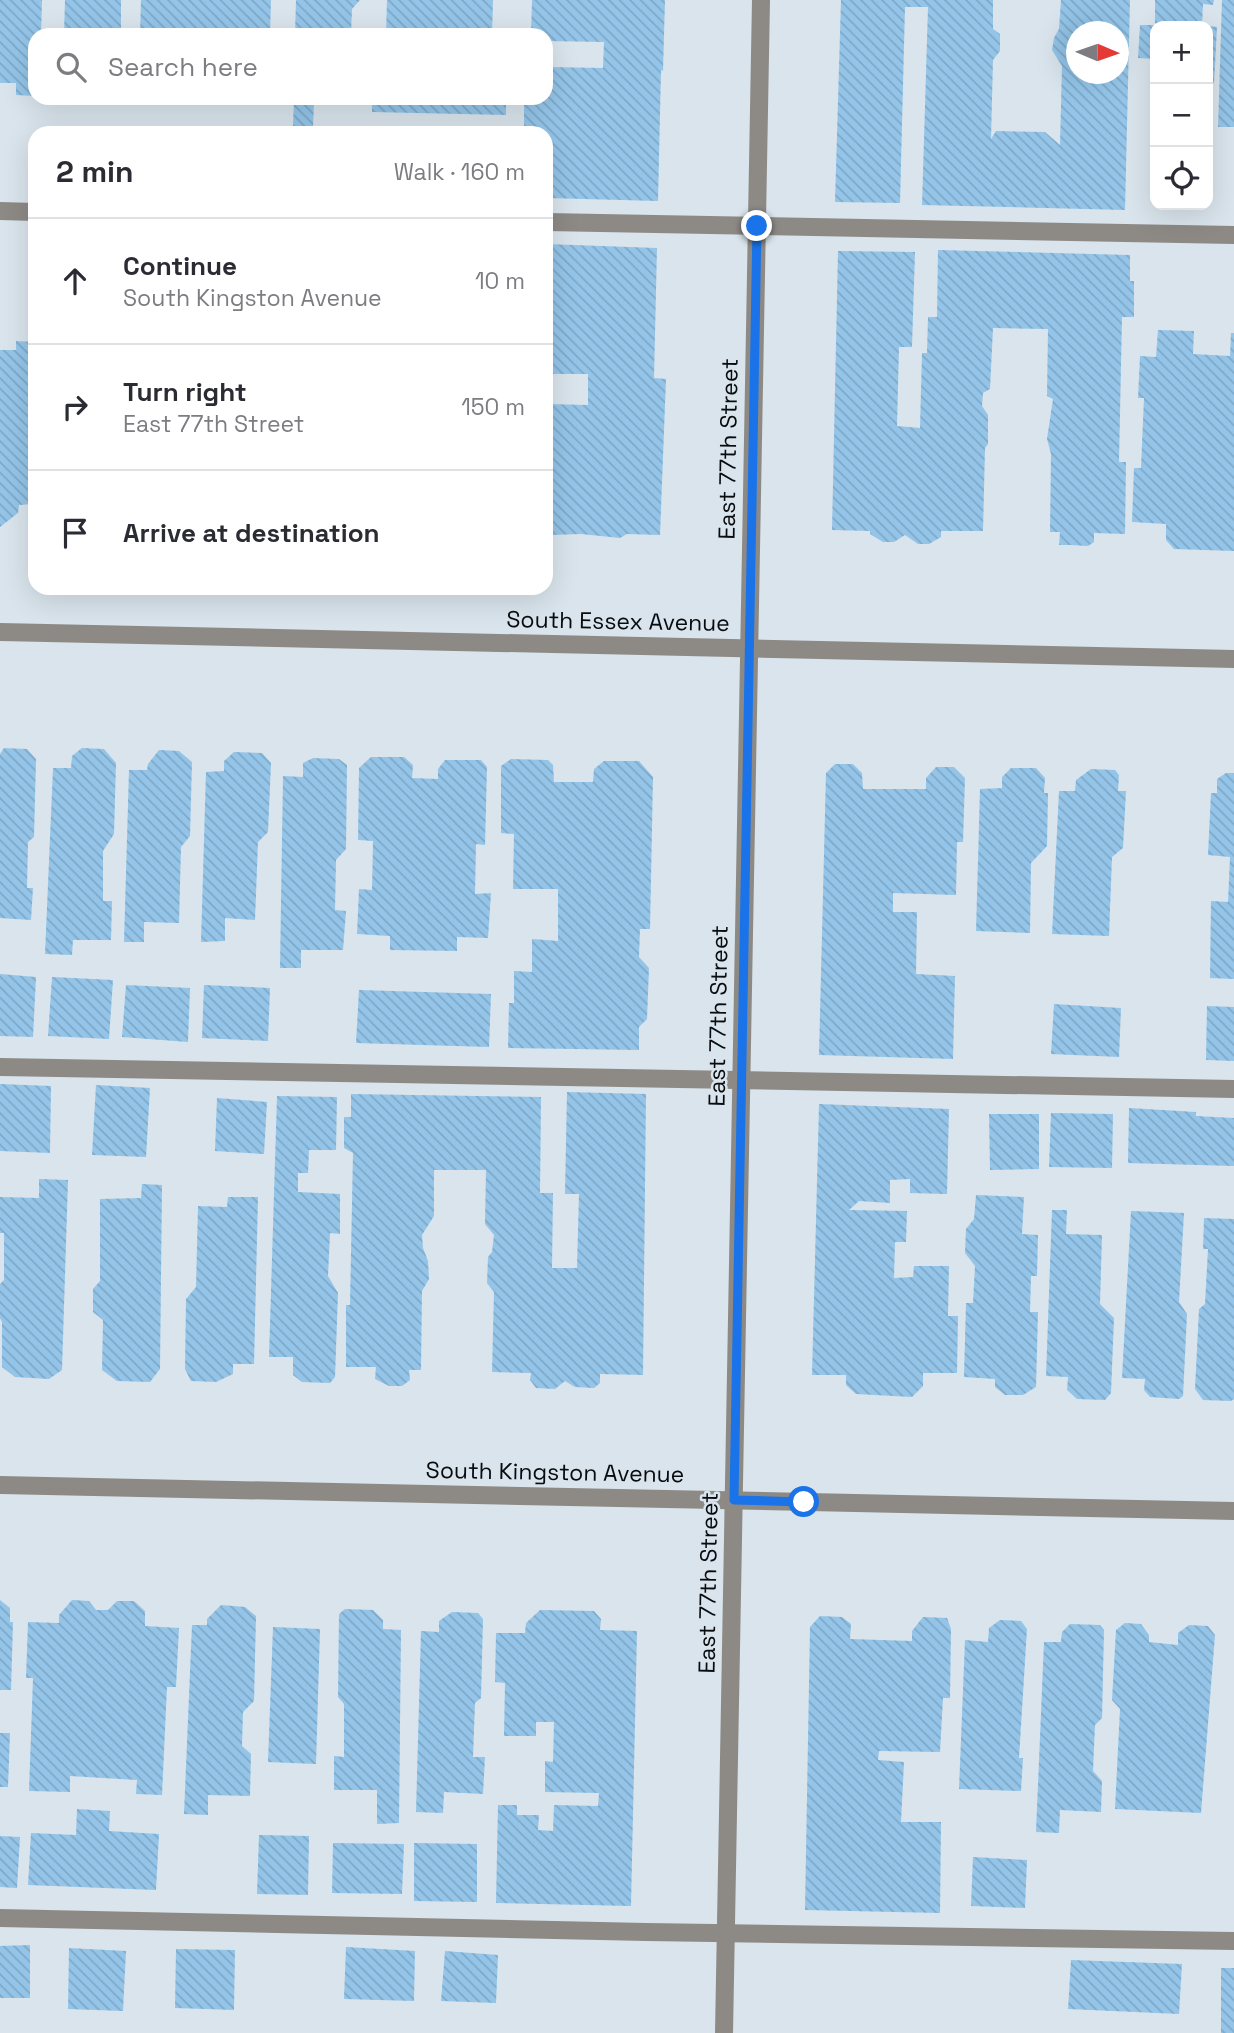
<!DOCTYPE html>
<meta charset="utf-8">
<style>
:root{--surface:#fff;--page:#f2f2f3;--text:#2b2b33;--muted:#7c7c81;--line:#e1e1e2}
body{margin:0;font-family:"Space Grotesk",sans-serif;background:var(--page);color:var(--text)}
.controls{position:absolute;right:21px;top:21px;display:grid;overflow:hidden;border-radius:14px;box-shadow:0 7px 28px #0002}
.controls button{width:63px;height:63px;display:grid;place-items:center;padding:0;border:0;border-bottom:2px solid var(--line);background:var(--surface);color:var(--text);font:35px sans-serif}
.compass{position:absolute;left:1066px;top:21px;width:63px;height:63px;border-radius:50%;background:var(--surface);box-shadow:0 7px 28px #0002;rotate:92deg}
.stop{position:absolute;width:21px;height:21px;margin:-16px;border:5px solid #1a73e8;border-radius:50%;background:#fff}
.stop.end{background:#1a73e8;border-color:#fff;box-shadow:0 2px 7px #0008}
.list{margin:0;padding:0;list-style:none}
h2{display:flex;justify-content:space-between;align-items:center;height:91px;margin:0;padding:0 28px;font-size:30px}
h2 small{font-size:23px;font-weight:400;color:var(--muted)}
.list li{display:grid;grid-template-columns:46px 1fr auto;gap:21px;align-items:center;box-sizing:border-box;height:126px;padding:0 28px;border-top:2px solid var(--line)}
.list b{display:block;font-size:26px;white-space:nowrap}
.list p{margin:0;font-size:23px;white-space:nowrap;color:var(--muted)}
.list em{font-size:23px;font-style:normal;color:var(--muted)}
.icon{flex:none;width:38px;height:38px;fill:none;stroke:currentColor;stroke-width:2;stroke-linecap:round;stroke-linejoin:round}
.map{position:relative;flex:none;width:1234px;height:2033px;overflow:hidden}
.search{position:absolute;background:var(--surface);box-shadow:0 7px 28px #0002;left:28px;top:28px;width:525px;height:77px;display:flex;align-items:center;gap:18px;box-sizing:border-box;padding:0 24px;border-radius:21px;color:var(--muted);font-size:26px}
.panel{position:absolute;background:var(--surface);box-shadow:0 7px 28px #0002;left:28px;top:126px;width:525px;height:469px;border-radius:21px}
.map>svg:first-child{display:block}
.building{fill:url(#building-back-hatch);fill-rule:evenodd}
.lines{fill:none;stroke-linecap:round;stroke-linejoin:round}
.service{stroke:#8d8a86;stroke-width:18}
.minor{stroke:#8d8a86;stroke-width:18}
.route{stroke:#1a73e8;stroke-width:9}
.labels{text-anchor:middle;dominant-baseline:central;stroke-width:5;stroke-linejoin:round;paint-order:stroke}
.street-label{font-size:23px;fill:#090c0f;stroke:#d9e4ec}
</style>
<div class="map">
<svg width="1234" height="2033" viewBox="0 0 1234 2033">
<defs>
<pattern id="building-back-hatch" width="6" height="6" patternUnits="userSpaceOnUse" patternTransform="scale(1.75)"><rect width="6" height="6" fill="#94c5e9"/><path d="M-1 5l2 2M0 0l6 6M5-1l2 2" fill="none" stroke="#7ea8c7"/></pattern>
</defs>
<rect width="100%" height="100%" fill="#d9e4ec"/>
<g class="building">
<polygon points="0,0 42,0 41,35 35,35 35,96 16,95 16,83 0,83"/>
<polygon points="65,0 121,0 121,35 64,35"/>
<polygon points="141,0 271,0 270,35 140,35"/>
<polygon points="296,0 360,0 352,9 351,35 295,35"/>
<polygon points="387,0 493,0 492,35 386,35"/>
<polygon points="532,0 665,0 663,71 661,70 658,201 547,198 548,169 546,169 546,133 524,133 524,98 548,97 548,67 603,68 604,42 546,41 546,35 531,35"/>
<path d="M841,0H993V29L1000,34V51L993,60L991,139L996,131L1045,132L1060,145L1062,66L1052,50L1054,38L1059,29L1061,0H1130L1125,210L922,205L928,7H905L900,203L835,202ZM1076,32H1118V74H1076Z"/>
<polygon points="1155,0 1214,0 1213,5 1203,4 1202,26 1155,26 1155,59 1138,58 1140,25 1155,25"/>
<polygon points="1222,0 1234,0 1234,127 1218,127"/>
<polygon points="1208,26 1217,27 1214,83 1208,83"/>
<rect x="234" y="98" width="34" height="3"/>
<polygon points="294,98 356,98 356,103 314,102 313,127 293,127"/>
<polygon points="372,98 506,98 506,115 372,112"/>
<polygon points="61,128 120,131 120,133 61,133"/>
<polygon points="546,244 657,248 654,378 666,379 660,535 627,534 620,538 581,534 550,535 546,533 546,404 588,405 588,374 546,374"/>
<polygon points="938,250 1130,255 1130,281 1134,281 1134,317 1122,317 1119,462 1126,462 1125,534 1094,533 1094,542 1088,546 1070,545 1059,545 1060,532 1050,532 1051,454 1047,439 1053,399 1047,396 1048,329 993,328 990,389 983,393 982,406 988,415 988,444 985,448 983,531 941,531 941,537 929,544 918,544 905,535 894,542 883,542 870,534 870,531 832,530 838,251 915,252 912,347 899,347 897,426 920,428 922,353 927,353 928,317 937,317"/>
<polygon points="1158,330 1194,331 1193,354 1230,356 1231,333 1234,333 1234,551 1174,549 1166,540 1166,524 1132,522 1134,468 1141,468 1144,398 1138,398 1140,356 1156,357"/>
<polygon points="16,341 35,342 33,504 19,505 18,513 0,527 0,350 16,350"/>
<polygon points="4,748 27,749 36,759 34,837 28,842 27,888 33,888 31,920 0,918 0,754"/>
<polygon points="82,748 104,749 116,763 114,834 103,851 103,901 112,901 111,940 73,940 72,955 45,954 53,768 71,768 72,756"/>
<polygon points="159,750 179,751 192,762 190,836 181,847 179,923 144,922 144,942 124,942 129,770 147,770 148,764"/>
<polygon points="234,752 262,753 271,763 268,832 258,842 255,920 225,918 225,941 201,942 206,772 224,771 224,761"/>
<polygon points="371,757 404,757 413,765 412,778 438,779 438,769 445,760 481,760 487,767 485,845 476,844 475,894 491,893 488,938 457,937 457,951 390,950 390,936 357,934 359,889 372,890 373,841 358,840 359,768"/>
<polygon points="313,758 339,759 347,765 346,849 336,860 335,910 346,911 343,950 301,950 301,968 280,968 283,776 303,777 303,763"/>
<polygon points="511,759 548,760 553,765 554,782 593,782 594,769 604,761 639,761 653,777 650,929 640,929 639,957 649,968 647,1019 639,1027 639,1050 508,1048 509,1003 514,1003 514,971 532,972 532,939 558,941 558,889 513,889 514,834 501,833 501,766"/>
<polygon points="835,764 853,764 862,773 863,789 926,789 926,778 936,767 954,767 965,778 963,842 957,842 956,895 893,893 893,912 917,912 916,974 955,976 953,1059 819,1055 826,773"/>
<polygon points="1011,768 1036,768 1045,778 1044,793 1048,793 1047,846 1031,863 1030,933 976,931 980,789 1002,788 1002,777"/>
<polygon points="1091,769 1115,770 1119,775 1118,791 1126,791 1123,848 1112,857 1109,936 1052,934 1059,791 1075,791 1076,780"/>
<polygon points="1226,773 1234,773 1234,979 1210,978 1211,901 1228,902 1230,857 1208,855 1211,793 1217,793 1217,779"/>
<polygon points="0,974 36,977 33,1037 0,1036"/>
<polygon points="52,977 113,980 109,1039 48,1036"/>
<polygon points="126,985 190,988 188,1042 122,1037"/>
<polygon points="204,985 270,988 268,1041 202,1038"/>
<polygon points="359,990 491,994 489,1047 356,1043"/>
<polygon points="1054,1004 1121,1008 1119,1057 1051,1054"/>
<polygon points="1207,1006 1234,1007 1234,1061 1206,1060"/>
<polygon points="0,1084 51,1086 50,1153 0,1151"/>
<polygon points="96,1085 150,1088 146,1157 92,1155"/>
<polygon points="567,1092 646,1094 643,1375 600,1374 600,1383 594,1388 575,1387 565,1381 555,1389 536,1388 530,1380 531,1373 492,1372 494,1292 487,1283 488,1257 492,1252 494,1235 485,1224 486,1170 434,1170 434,1216 422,1235 423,1248 428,1261 429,1279 422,1291 421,1370 409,1370 410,1380 402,1386 389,1386 375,1379 376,1367 346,1367 346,1305 350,1305 353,1153 344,1148 344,1117 351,1117 351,1094 541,1097 540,1193 553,1193 552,1268 577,1268 579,1194 565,1194"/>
<polygon points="277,1096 337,1097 336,1150 309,1150 308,1173 298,1173 298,1192 340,1194 340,1234 330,1233 328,1276 338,1293 335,1377 330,1383 302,1382 293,1375 293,1357 269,1357"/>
<polygon points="217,1098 267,1102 264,1154 215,1151"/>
<polygon points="819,1104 949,1109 947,1194 910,1193 910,1179 890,1180 890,1203 859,1201 849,1210 907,1211 906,1242 895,1242 894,1278 913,1277 914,1266 949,1266 948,1316 958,1316 957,1373 923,1373 923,1386 912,1397 856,1394 846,1385 846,1375 812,1375"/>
<polygon points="1129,1108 1196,1112 1196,1116 1234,1118 1234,1166 1128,1163"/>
<polygon points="1051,1113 1113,1114 1112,1168 1049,1167"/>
<polygon points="989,1114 1039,1114 1039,1169 990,1170"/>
<polygon points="39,1179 68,1180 62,1370 49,1379 15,1377 2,1367 2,1322 0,1318 0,1284 4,1280 4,1233 0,1233 0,1197 39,1198"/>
<polygon points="142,1184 162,1185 160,1369 150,1382 117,1381 102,1370 103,1320 93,1312 93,1289 100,1281 100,1199 141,1198"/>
<polygon points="976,1195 1024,1197 1022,1234 1038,1235 1037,1276 1031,1276 1030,1312 1038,1312 1036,1387 1023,1395 1005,1395 995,1387 995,1379 964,1377 966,1303 973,1303 975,1266 965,1253 966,1229 974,1219"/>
<polygon points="228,1197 258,1197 254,1364 233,1364 233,1374 216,1382 191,1381 185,1369 186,1299 196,1287 198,1206 227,1207"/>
<polygon points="1052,1210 1067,1210 1066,1234 1102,1235 1100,1304 1114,1318 1111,1393 1105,1400 1077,1399 1067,1390 1068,1377 1046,1376"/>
<polygon points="1131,1211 1184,1213 1179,1302 1187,1314 1183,1396 1179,1399 1150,1397 1144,1390 1145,1379 1122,1378"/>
<polygon points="1204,1218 1234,1219 1234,1399 1231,1401 1203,1400 1195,1389 1199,1309 1205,1304 1208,1249 1203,1249"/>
<polygon points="0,1600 10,1608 10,1622 13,1622 11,1690 0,1690"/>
<polygon points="72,1600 89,1601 96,1610 108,1610 117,1601 134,1601 145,1611 145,1626 179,1628 176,1687 167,1687 162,1795 136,1794 137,1780 70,1776 70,1792 29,1791 33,1678 26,1678 28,1622 59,1623 59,1615"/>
<polygon points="221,1605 245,1607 256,1616 254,1701 243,1712 242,1746 251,1754 250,1796 208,1795 208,1815 184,1814 192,1625 207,1625 207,1619"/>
<polygon points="345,1609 373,1610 383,1620 383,1629 401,1630 399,1823 377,1824 377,1790 334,1790 334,1756 344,1757 344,1704 338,1697 339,1614"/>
<polygon points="540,1610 594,1611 601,1619 600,1630 637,1631 631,1906 496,1903 498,1805 517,1805 517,1815 539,1815 538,1830 553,1831 554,1805 598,1806 599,1793 545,1792 545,1761 553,1762 554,1722 536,1722 536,1736 504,1736 505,1683 495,1682 496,1633 525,1633 526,1623"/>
<polygon points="452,1612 478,1613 483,1619 481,1698 475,1703 473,1757 485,1757 483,1794 444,1792 443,1813 416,1812 421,1631 439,1632 439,1621"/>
<polygon points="820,1616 842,1617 851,1624 850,1639 912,1641 912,1631 923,1617 947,1618 951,1629 950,1698 943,1698 940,1752 879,1751 878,1760 904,1762 901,1822 941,1822 940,1913 805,1910 810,1627"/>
<polygon points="1000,1620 1021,1621 1027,1629 1019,1758 1023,1758 1021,1791 959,1789 965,1640 988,1642 989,1628"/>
<polygon points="1125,1623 1141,1624 1149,1635 1149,1642 1178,1645 1178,1633 1189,1625 1208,1626 1215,1635 1201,1813 1115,1809 1120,1709 1112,1700 1116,1630"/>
<polygon points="1070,1624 1100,1625 1104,1630 1102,1718 1095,1725 1093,1771 1102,1781 1101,1812 1060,1810 1059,1833 1036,1832 1044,1642 1061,1642 1062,1632"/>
<polygon points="273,1627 320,1629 316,1764 268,1762"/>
<polygon points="0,1733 10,1733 8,1787 0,1787"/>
<polygon points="77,1809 110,1811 109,1831 159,1834 156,1890 28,1885 31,1833 76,1835"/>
<polygon points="259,1835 309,1836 308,1895 257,1894"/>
<polygon points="0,1836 20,1837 17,1888 0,1887"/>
<polygon points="333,1843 404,1844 402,1894 332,1893"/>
<polygon points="414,1843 477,1844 477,1902 414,1901"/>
<polygon points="973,1857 1027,1860 1025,1908 971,1906"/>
<polygon points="30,1945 30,1998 0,1998 0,1946"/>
<polygon points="346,1947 415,1951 414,2001 344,1999"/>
<polygon points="69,1948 126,1951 123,2011 68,2009"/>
<polygon points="176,1949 235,1950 234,2010 175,2008"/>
<polygon points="445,1951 498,1955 496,2003 441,2001"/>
<polygon points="1071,1960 1182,1964 1179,2014 1068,2009"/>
<rect x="1221" y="1968" width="13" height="65"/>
</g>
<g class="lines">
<g class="service">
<polyline points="0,211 35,212"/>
<polyline points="546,222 1234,235"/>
<polyline points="0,1067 1234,1089"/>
<polyline points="0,1918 646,1932 1234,1941"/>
</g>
<g class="minor">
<polyline points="0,632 1234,659"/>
<polyline points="0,1485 1234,1511"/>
<polyline points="724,2033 761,0"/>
</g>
</g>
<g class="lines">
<polyline class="route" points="757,226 734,1500 804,1502"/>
</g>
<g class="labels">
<g class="street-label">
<text transform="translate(728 449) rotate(-89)">East 77th Street</text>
<text transform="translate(618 621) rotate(1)">South Essex Avenue</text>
<text transform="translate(718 1016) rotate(-89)">East 77th Street</text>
<text transform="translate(555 1472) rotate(1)">South Kingston Avenue</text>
<text transform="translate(708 1583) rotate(-89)">East 77th Street</text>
</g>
</g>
</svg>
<div class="controls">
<button>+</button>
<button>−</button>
<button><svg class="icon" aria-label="locate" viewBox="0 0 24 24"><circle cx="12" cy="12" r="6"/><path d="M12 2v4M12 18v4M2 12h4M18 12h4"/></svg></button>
</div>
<svg class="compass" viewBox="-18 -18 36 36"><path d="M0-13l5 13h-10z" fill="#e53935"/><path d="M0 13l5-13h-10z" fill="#7c7c81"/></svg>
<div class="stop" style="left:804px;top:1502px"></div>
<div class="stop end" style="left:757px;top:226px"></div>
<div class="search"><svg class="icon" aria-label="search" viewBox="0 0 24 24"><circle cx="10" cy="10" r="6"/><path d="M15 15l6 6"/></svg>Search here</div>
<section class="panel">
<h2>2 min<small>Walk · 160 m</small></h2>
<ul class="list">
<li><svg class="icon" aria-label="ahead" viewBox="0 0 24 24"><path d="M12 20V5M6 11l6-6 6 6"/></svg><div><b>Continue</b><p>South Kingston Avenue</p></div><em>10 m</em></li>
<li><svg class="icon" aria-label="right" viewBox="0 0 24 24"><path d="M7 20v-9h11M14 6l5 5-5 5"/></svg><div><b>Turn right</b><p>East 77th Street</p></div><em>150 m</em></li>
<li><svg class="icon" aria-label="arrive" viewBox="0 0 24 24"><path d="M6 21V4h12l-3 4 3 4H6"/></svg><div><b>Arrive at destination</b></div></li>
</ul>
</section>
</div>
